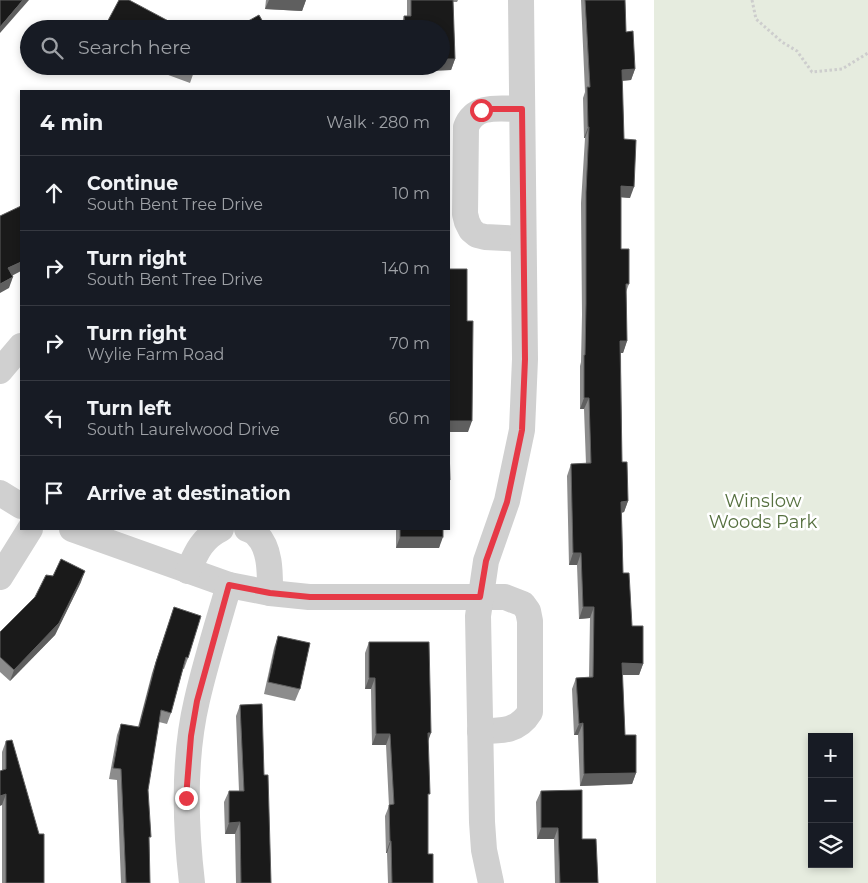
<!DOCTYPE html>
<meta charset="utf-8">
<style>
:root{--surface:#171b24;--page:#242831;--text:#f1f3f6;--muted:#9ea1a6;--line:#363941}
body{margin:0;font-family:Montserrat,sans-serif;background:var(--page);color:var(--text)}
.controls{position:absolute;right:15px;bottom:15px;display:grid;overflow:hidden;border-radius:0px;box-shadow:0 2px 8px #0003}
.controls button{width:45px;height:45px;display:grid;place-items:center;padding:0;border:0;border-bottom:1px solid var(--line);background:var(--surface);color:var(--text);font:25px sans-serif}
.stop{position:absolute;width:15px;height:15px;margin:-11px;border:4px solid #e63946;border-radius:50%;background:#fff}
.stop.end{background:#e63946;border-color:#fff;box-shadow:0 1px 5px #0008}
.list{margin:0;padding:0;list-style:none}
h2{display:flex;justify-content:space-between;align-items:center;height:65px;margin:0;padding:0 20px;font-size:21px}
h2 small{font-size:16px;font-weight:400;color:var(--muted)}
.list li{display:grid;grid-template-columns:32px 1fr auto;gap:15px;align-items:center;box-sizing:border-box;height:75px;padding:0 20px;border-top:1px solid var(--line)}
.list b{display:block;font-size:19px;white-space:nowrap}
.list p{margin:0;font-size:16px;white-space:nowrap;color:var(--muted)}
.list em{font-size:16px;font-style:normal;color:var(--muted)}
.icon{flex:none;width:28px;height:28px;fill:none;stroke:currentColor;stroke-width:2;stroke-linecap:round;stroke-linejoin:round}
.map{position:relative;flex:none;width:868px;height:883px;overflow:hidden}
.search{position:absolute;background:var(--surface);box-shadow:0 2px 8px #0003;left:20px;top:20px;width:430px;height:55px;display:flex;align-items:center;gap:12px;box-sizing:border-box;padding:0 18px;border-radius:28px;color:var(--muted);font-size:19px}
.panel{position:absolute;background:var(--surface);box-shadow:0 2px 8px #0003;left:20px;top:90px;width:430px;height:440px;border-radius:0px}
.map>svg:first-child{display:block}
.green{fill:#e6ecdf;fill-rule:evenodd}
.lines{fill:none;stroke-linecap:round;stroke-linejoin:round}
.path{stroke:#cdcdcd;stroke-width:3;stroke-dasharray:2.5 2.5;stroke-linecap:butt}
.street{stroke:#d0d0d0;stroke-width:26}
.wall{fill:#8c8c8c}
.shaded-wall{fill:#5f5f5f}
.building{fill:#1a1a1a;stroke:#5f5f5f}
.route{stroke:#e63946;stroke-width:6}
.labels{text-anchor:middle;dominant-baseline:central;stroke-width:5;stroke-linejoin:round;paint-order:stroke}
.park-label{font-size:18px;fill:#56703f;stroke:#fff}
</style>
<div class="map">
<svg width="868" height="883" viewBox="0 0 868 883">
<rect width="100%" height="100%" fill="#fff"/>
<path class="green" d="M654,0H868V883H656ZM812,737H849V864H812Z"/>
<g class="lines">
<polyline class="path" points="752,0 756,19 782,42 797,51 812,72 842,69 868,53"/>
<g class="street">
<path d="M522,109C501,109 475,103 466,127L465,214L467,222L471,230L477,235L485,237L523,239"/>
<polyline points="0,371 21,346"/>
<polyline points="0,493 21,506"/>
<path d="M72,529L229,585L270,593L309,597H505L523,604L528,611L530,621V712C518,732 500,731 480,731"/>
<path d="M247,529C250,530 255,532 257,535C271,549 270,575 270,593"/>
<path d="M188,571C196,553 202,538 221,529"/>
<polyline points="0,577 30,529"/>
<path d="M192,883C185,823 183,759 197,700C206,661 218,623 229,585"/>
<polyline points="491,883 484,850 482,822 478,616 486,561 507,501 522,430 525,359 521,0"/>
</g>
</g>
<g class="wall">
<polygon points="266,0 306,0 302,11 265,9"/>
<polygon points="407,0 458,0 457,2 453,2 455,59 451,70 402,72 402,66 441,66 441,29 400,29 404,16 407,16"/>
<polygon points="581,0 625,0 626,32 635,69 631,80 622,81 624,139 630,198 621,197 621,249 629,284 626,292 627,341 623,353 621,353 622,462 628,501 624,512 622,513 623,573 632,626 643,664 639,675 622,675 625,735 636,773 632,784 580,786 578,735 574,735 572,689 576,678 589,677 590,618 579,619 577,565 569,565 567,476 571,464 586,464 584,409 580,409 580,366 581,362 582,315 581,203 585,138 584,138 583,98 585,92"/>
<polygon points="150,66 196,66 190,83 152,69 153,68"/>
<polygon points="241,66 259,66 245,74"/>
<polygon points="396,529 443,529 439,548 396,548"/>
<polygon points="81,582 55,635 10,681 0,672 0,632"/>
<polygon points="174,607 188,658 184,669 183,669 171,713 167,724 159,722 148,790 150,883 121,883 117,780 109,779 117,735 121,724 138,727 152,673"/>
<polygon points="278,636 300,689 295,701 264,694 274,648"/>
<polygon points="369,642 428,741 428,854 433,883 388,883 387,853 386,853 385,816 389,806 386,745 372,745 371,689 365,689 365,653"/>
<polygon points="240,705 264,775 271,883 236,883 235,834 225,834 224,802 229,791 239,791 236,716"/>
<polygon points="6,741 44,883 2,883 2,752"/>
<polygon points="541,791 582,839 598,883 555,883 554,839 537,839 536,802"/>
</g>
<g class="shaded-wall">
<polygon points="23,0 29,0 0,33 0,27"/>
<polygon points="269,0 306,0 302,11 265,9"/>
<polygon points="441,59 455,59 451,70 402,72 404,66 441,66"/>
<polygon points="248,66 259,66 245,74"/>
<polygon points="635,69 631,80 618,81 622,70"/>
<polygon points="588,127 589,127 585,138 584,138"/>
<polygon points="621,186 634,187 630,198 617,197"/>
<polygon points="21,262 21,271 4,280 8,268"/>
<polygon points="13,277 9,288 0,293 0,284"/>
<polygon points="620,341 627,341 623,353 616,353"/>
<polygon points="584,398 589,398 584,409 580,409"/>
<polygon points="449,421 472,421 468,432 449,432"/>
<polygon points="628,501 624,512 617,513 621,502"/>
<polygon points="400,537 443,537 439,548 396,548"/>
<polygon points="573,553 581,553 577,565 569,565"/>
<polygon points="85,571 81,582 55,635 10,681 14,670"/>
<polygon points="583,607 594,607 590,618 579,619"/>
<polygon points="622,663 643,664 639,675 618,675"/>
<polygon points="369,678 375,678 371,689 365,689"/>
<polygon points="583,723 578,735 574,735 579,724"/>
<polygon points="428,733 431,733 427,744"/>
<polygon points="376,734 390,734 386,745 372,745"/>
<polygon points="636,773 632,784 580,786 584,774"/>
<polygon points="6,794 2,805 0,806 0,796"/>
<polygon points="240,822 235,834 225,834 229,823"/>
<polygon points="541,828 558,828 554,839 537,839"/>
<polygon points="390,841 391,841 387,853 386,853"/>
</g>
<g class="building">
<polygon points="0,0 23,0 0,27"/>
<polygon points="119,0 129,0 174,24 187,29 105,29 104,28"/>
<polygon points="411,0 453,0 455,59 441,59 441,29 405,29 404,16 411,16"/>
<polygon points="585,0 625,0 626,32 633,31 635,69 622,70 624,139 636,140 634,187 621,186 621,249 629,249 629,284 626,284 627,341 620,341 622,462 627,462 628,501 621,502 623,573 629,573 632,626 643,626 643,664 622,663 625,735 636,735 636,773 584,774 583,723 579,724 576,678 593,677 594,607 583,607 581,553 573,553 571,464 591,463 589,398 584,398 584,355 585,355 586,304 586,192 589,127 588,127 587,87 590,87"/>
<polygon points="259,15 267,29 234,29"/>
<polygon points="180,66 196,66 195,71"/>
<polygon points="21,206 21,262 8,268 13,277 0,284 0,216"/>
<polygon points="449,269 467,269 467,321 473,321 472,421 449,421"/>
<polygon points="449,447 450,480 449,480"/>
<rect x="400" y="529" width="43" height="8"/>
<polygon points="61,559 85,571 59,623 14,670 0,657 0,632 35,597 46,575 53,576"/>
<polygon points="174,607 201,616 188,658 186,657 171,713 161,710 148,790 151,837 149,837 150,883 126,883 121,769 113,768 121,724 139,727 156,662"/>
<polygon points="278,636 310,643 300,689 268,682"/>
<polygon points="369,642 429,642 431,733 428,733 430,794 428,794 428,854 433,854 433,883 392,883 391,841 390,841 389,805 394,804 390,734 376,734 375,678 369,678"/>
<polygon points="262,704 264,775 268,775 271,883 241,883 240,822 229,823 229,791 244,791 240,705"/>
<polygon points="12,740 39,834 44,834 44,883 6,883 6,794 0,796 0,771 6,769 6,741"/>
<polygon points="582,790 582,839 596,839 598,883 560,883 558,828 541,828 541,791"/>
</g>
<g class="lines">
<polyline class="route" points="186,798 191,736 197,701 229,585 270,593 310,597 480,597 486,561 507,502 522,430 525,359 522,109 489,109 481,110"/>
</g>
<g class="labels">
<g class="park-label">
<text x="763" y="501">Winslow<tspan x="763" dy="21">Woods Park</tspan></text>
</g>
</g>
</svg>
<div class="controls">
<button>+</button>
<button>−</button>
<button><svg class="icon" aria-label="layers" viewBox="0 0 24 24"><path d="M12 4l9 5-9 5-9-5zM3 14l9 5 9-5"/></svg></button>
</div>
<div class="stop" style="left:481px;top:110px"></div>
<div class="stop end" style="left:186px;top:798px"></div>
<div class="search"><svg class="icon" aria-label="search" viewBox="0 0 24 24"><circle cx="10" cy="10" r="6"/><path d="M15 15l6 6"/></svg>Search here</div>
<section class="panel">
<h2>4 min<small>Walk · 280 m</small></h2>
<ul class="list">
<li><svg class="icon" aria-label="ahead" viewBox="0 0 24 24"><path d="M12 20V5M6 11l6-6 6 6"/></svg><div><b>Continue</b><p>South Bent Tree Drive</p></div><em>10 m</em></li>
<li><svg class="icon" aria-label="right" viewBox="0 0 24 24"><path d="M7 20v-9h11M14 6l5 5-5 5"/></svg><div><b>Turn right</b><p>South Bent Tree Drive</p></div><em>140 m</em></li>
<li><svg class="icon" aria-label="right" viewBox="0 0 24 24"><path d="M7 20v-9h11M14 6l5 5-5 5"/></svg><div><b>Turn right</b><p>Wylie Farm Road</p></div><em>70 m</em></li>
<li><svg class="icon" aria-label="left" viewBox="0 0 24 24"><path d="M17 20v-9H6M10 6l-5 5 5 5"/></svg><div><b>Turn left</b><p>South Laurelwood Drive</p></div><em>60 m</em></li>
<li><svg class="icon" aria-label="arrive" viewBox="0 0 24 24"><path d="M6 21V4h12l-3 4 3 4H6"/></svg><div><b>Arrive at destination</b></div></li>
</ul>
</section>
</div>
